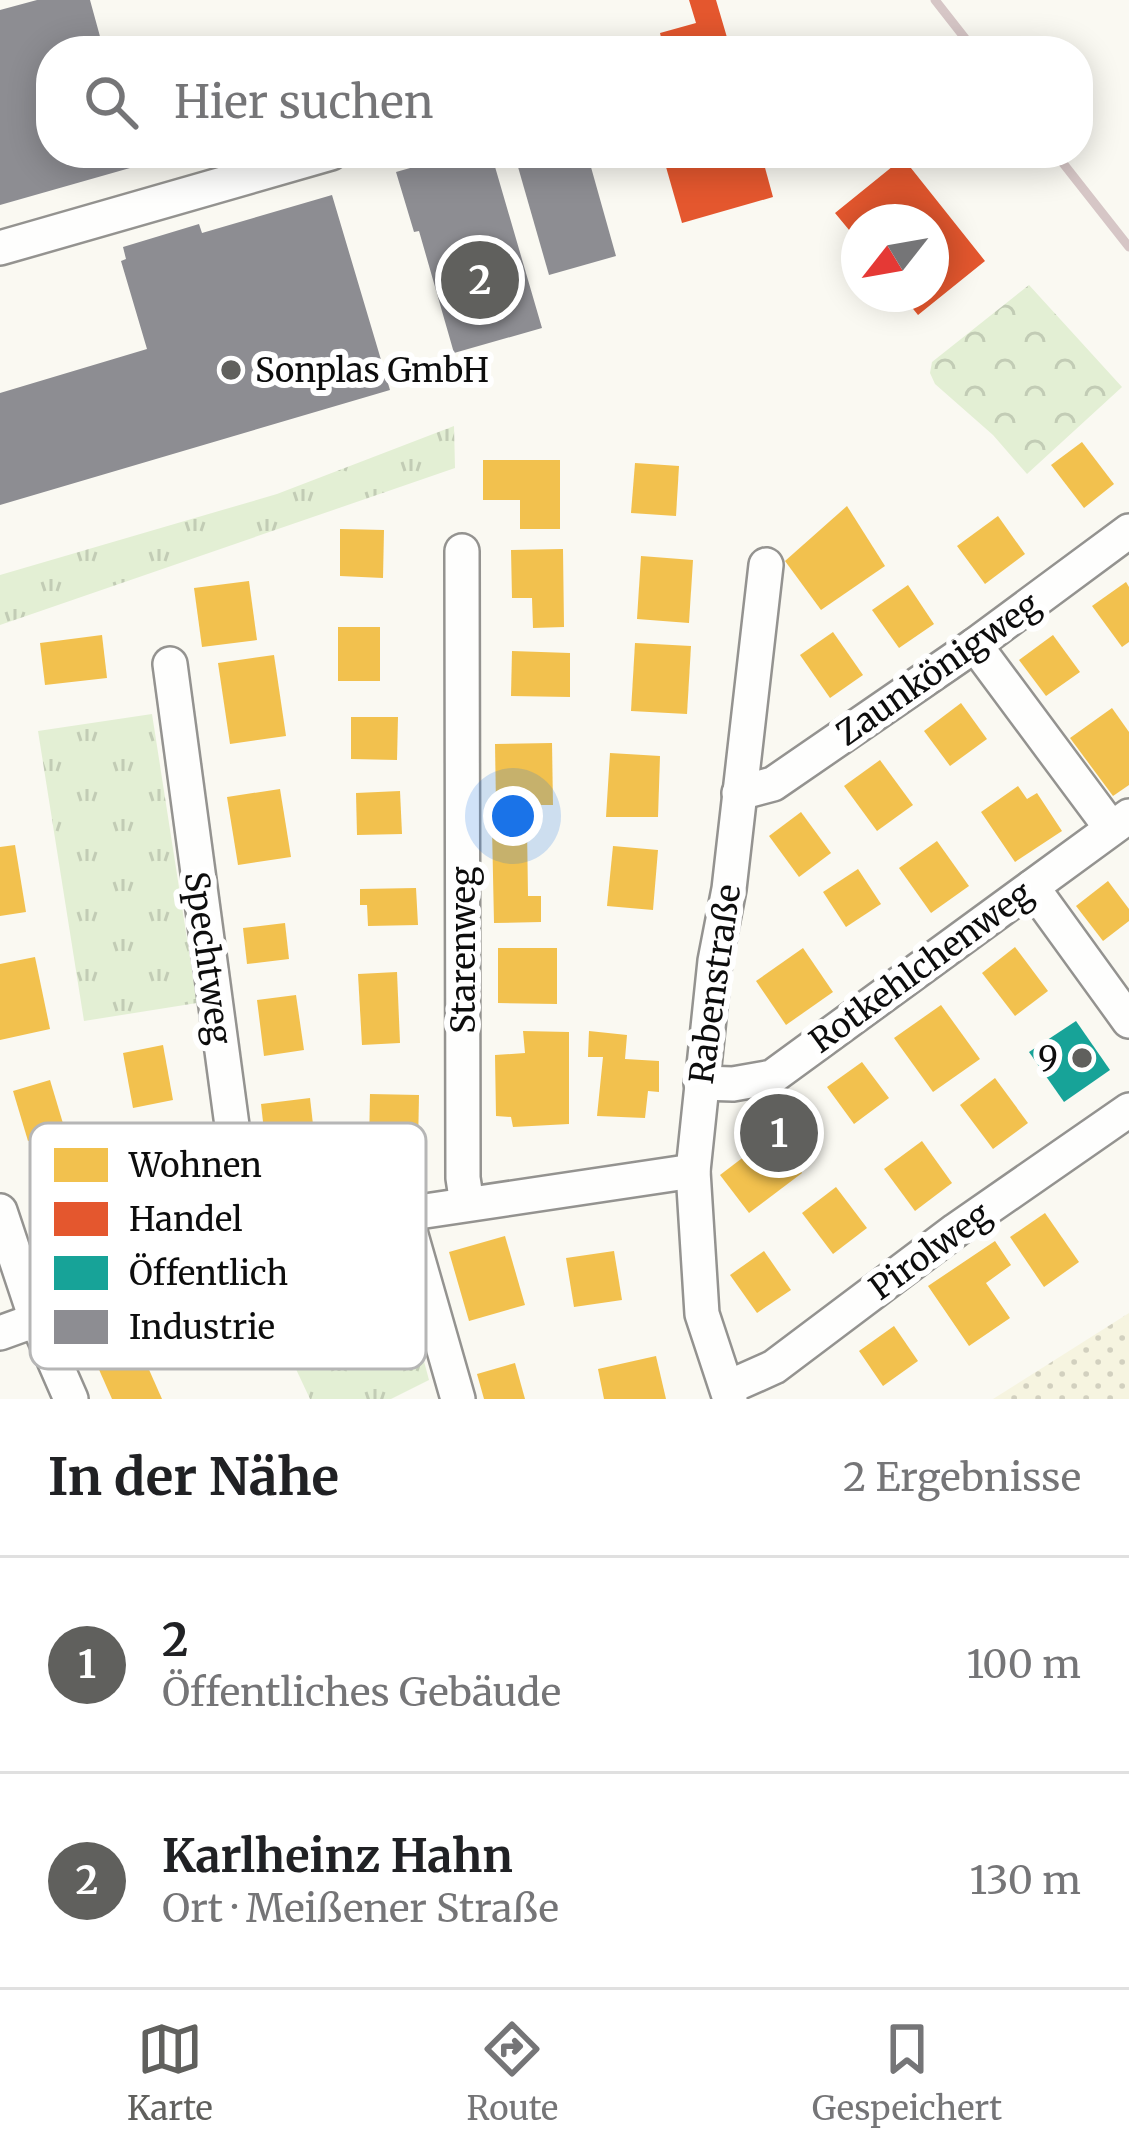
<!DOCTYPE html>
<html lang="de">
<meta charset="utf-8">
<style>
:root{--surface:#fff;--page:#f2f2f2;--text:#202124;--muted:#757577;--line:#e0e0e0;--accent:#60605d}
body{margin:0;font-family:Merriweather,serif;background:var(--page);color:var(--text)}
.compass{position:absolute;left:841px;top:204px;width:108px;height:108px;border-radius:50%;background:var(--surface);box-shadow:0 6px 30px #0003;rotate:239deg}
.you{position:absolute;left:513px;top:816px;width:42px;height:42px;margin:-30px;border:9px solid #fff;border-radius:50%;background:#1a73e8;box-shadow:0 0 0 18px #1a73e833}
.badge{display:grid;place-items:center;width:78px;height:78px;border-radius:50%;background:var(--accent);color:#fff;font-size:39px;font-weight:700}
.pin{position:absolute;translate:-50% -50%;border:6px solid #fff;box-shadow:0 3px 12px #0006}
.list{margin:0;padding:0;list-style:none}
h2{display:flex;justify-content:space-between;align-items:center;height:156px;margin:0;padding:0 48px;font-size:51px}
h2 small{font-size:39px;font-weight:400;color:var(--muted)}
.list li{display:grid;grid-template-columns:78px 1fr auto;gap:36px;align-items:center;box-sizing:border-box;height:216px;padding:0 48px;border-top:3px solid var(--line)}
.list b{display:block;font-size:45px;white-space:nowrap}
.list p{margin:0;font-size:39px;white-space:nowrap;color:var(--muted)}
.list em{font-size:39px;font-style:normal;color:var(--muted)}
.icon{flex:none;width:66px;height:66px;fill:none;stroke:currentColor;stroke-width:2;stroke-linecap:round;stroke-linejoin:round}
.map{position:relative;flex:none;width:1129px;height:1399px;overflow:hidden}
.search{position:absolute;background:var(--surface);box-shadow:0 6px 30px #0003;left:36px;right:36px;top:36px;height:132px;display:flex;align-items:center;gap:30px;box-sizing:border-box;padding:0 42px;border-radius:48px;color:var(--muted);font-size:45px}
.sheet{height:588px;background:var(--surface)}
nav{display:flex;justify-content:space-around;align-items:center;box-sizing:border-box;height:168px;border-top:3px solid var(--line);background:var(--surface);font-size:33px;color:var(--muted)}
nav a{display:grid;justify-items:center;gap:6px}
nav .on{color:var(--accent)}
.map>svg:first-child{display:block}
.farmland{fill:url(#farmland-dots)}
.grass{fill:url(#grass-tufts)}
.park{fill:url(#park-crowns)}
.homes{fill:#f2c14e}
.shops{fill:#e4572e}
.public{fill:#17a398}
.industry{fill:#8d8d92}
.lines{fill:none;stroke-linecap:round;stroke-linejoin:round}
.minor-casing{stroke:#949390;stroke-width:38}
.minor{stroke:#fefefd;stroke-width:33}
.rail{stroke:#d6c6c6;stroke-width:9}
.poi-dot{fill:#60605d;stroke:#fff;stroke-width:4.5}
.labels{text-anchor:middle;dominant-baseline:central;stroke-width:12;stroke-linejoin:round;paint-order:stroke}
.poi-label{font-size:33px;fill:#0d0d0d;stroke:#fff;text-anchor:start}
.street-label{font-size:33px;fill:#0d0d0d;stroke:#fff}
.key{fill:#fff;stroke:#b6b6b6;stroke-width:3}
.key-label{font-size:33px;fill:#0d0d0d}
</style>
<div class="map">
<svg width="1129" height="1399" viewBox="0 0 1129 1399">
<defs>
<pattern id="farmland-dots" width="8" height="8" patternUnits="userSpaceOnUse" patternTransform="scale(3)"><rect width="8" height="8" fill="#f6f4e0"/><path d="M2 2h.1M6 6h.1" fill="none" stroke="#d2d0bf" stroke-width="1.8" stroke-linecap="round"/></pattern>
<pattern id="grass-tufts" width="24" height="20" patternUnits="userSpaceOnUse" patternTransform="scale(3)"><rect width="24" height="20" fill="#e3efd4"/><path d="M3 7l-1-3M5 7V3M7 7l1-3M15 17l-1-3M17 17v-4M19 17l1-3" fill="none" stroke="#c2ccb5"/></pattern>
<pattern id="park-crowns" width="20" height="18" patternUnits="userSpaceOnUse" patternTransform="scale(3)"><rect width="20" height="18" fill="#e3efd4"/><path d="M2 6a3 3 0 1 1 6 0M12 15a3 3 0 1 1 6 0" fill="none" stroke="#c2ccb5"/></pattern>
</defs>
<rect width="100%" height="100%" fill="#faf9f2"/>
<polygon class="farmland" points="1129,1313 1129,1399 993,1399"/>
<g class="grass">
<polygon points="454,426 455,468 0,625 0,575 277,494"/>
<polygon points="152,714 197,1003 84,1021 38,731"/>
<polygon points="410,1309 429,1380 391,1399 310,1399 295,1367"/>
</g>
<polygon class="park" points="1029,285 1122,387 1027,474 993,435 935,384 930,373 932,362"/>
<g class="homes">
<polygon points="1082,442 1114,484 1084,508 1051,465"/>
<polygon points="483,460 560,460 560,529 520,529 520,500 483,500"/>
<polygon points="635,463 679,466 676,516 631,513"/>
<polygon points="847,506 885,566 821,610 785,561"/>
<polygon points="998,516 1025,554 985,584 957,546"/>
<polygon points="340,529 384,530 383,578 340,576"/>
<polygon points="563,549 564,627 533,628 532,598 512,598 511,550"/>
<polygon points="641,556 693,560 689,623 637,619"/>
<polygon points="249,581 257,640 202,647 194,588"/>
<polygon points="1126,582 1129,587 1129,642 1122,647 1092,606"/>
<polygon points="908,585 934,624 899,648 872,610"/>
<rect x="338" y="627" width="42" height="54"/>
<polygon points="833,632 863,675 830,698 800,655"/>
<polygon points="102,635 107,678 45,685 40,643"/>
<polygon points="1053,635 1080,672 1046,696 1019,660"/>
<polygon points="635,643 691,646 687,714 631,711"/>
<polygon points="512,651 570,653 570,697 511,696"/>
<polygon points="274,655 286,736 230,744 218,663"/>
<polygon points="961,703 987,739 950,766 924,731"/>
<polygon points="1112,708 1129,732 1129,785 1113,796 1070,738"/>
<polygon points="351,717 398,717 397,760 351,759"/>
<polygon points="552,743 553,805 496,805 495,744"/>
<polygon points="610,753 660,756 658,817 606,817"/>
<polygon points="880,760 913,805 877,831 844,786"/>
<polygon points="1018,786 1027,799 1037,793 1062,831 1015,862 981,812"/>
<polygon points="280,789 291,857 238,865 227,797"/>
<polygon points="400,791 402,834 357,835 356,793"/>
<polygon points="801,812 831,853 799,877 769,836"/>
<polygon points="527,827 528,896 541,896 541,922 494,923 492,828"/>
<polygon points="937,841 969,886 931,913 899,868"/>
<polygon points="15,845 26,912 0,916 0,847"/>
<polygon points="613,846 658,850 653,910 607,906"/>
<polygon points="858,869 881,904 846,927 823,892"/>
<polygon points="1108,881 1129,909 1129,921 1103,941 1076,906"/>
<polygon points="416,888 418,925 368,926 367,905 360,905 360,889"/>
<polygon points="285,923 289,959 247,964 243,928"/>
<polygon points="1015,947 1048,991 1015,1016 982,973"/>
<polygon points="498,948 557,948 557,1004 498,1003"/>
<polygon points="803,948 833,992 786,1025 756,981"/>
<polygon points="35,957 50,1029 0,1040 0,964"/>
<polygon points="397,972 400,1043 362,1045 358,974"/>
<polygon points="296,995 304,1050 264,1056 257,1000"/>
<polygon points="941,1005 980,1059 933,1092 894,1038"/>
<polygon points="523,1031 569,1032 569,1124 513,1127 511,1117 496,1116 495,1055 525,1053"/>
<polygon points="589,1031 627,1035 625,1059 659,1061 659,1092 648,1091 645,1118 597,1116 603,1057 588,1057"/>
<polygon points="163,1045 173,1100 133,1108 123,1053"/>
<polygon points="862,1062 889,1098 854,1124 827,1087"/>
<polygon points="995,1078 1028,1123 993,1149 960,1105"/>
<polygon points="50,1080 65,1130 28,1141 13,1091"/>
<polygon points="370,1094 419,1095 418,1147 369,1146"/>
<polygon points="310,1098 317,1160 268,1166 261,1104"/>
<polygon points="774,1134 802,1173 749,1213 720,1175"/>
<polygon points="922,1141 952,1183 915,1211 884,1169"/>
<polygon points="836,1187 867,1228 833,1254 802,1213"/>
<polygon points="1045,1213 1079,1262 1044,1287 1010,1237"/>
<polygon points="505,1236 525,1305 469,1321 449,1252"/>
<polygon points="995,1241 1011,1265 986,1283 1010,1318 969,1346 928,1286"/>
<polygon points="614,1251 622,1300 574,1307 566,1258"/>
<polygon points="764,1251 791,1290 757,1313 730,1275"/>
<polygon points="894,1326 918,1361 883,1386 859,1351"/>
<polygon points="135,1338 162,1399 112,1399 93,1356"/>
<polygon points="656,1356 666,1399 604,1399 598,1369"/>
<polygon points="515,1363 525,1399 484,1399 477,1374"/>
</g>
<g class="shops">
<polygon points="689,0 716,0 731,51 664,51 660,33 696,23"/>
<polygon points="662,153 761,153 773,197 682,223"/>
<polygon points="903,158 985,261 918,315 901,294 931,294 931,222 859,222 859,242 835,213"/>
</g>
<polygon class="public" points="1076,1021 1110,1070 1064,1102 1029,1052"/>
<g class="industry">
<polygon points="37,0 90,0 104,51 51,51 51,153 133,153 137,166 0,205 0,10"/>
<polygon points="463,153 491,153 542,328 454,353 419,231 414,232 396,172"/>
<polygon points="514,153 587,153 616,256 549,275"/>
<polygon points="332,195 390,390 0,505 0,393 147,349 121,261 126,259 123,247 199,224 202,233"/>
</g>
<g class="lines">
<defs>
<g id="minor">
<polyline points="0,248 331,153"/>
<polyline points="462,551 463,1178 467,1204"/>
<polyline points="975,645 1111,828"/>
<polyline points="170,664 249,1252"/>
<polyline points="739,793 773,784 975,645 1129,531"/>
<polyline points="1032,887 1129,1021"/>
<polyline points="701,1083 733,1084 772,1077 1129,816"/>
<polyline points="0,1211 36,1319 71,1399"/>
<polyline points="405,1214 458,1399"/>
<polyline points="0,1333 155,1277 405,1214 693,1171"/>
<polyline points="729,1387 774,1367 956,1230 1129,1110"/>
<polyline points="730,1399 702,1314 693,1171 715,961 729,889 766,565"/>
</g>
</defs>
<use href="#minor" class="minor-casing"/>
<use href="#minor" class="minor"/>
<g class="rail">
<polyline points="935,0 975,51"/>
<polyline points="1055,153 1129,247"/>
</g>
</g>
<g class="poi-dot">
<circle cx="231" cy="370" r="12"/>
<circle cx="1082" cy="1058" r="12"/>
</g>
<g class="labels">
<g class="poi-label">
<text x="255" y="370">Sonplas GmbH</text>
<text x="1058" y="1058" text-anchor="end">9</text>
</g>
<g class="street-label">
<text transform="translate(938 669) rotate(-35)">Zaunkönigweg</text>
<text transform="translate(463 950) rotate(-90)">Starenweg</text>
<text transform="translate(208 958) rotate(82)">Spechtweg</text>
<text transform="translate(921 967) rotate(-36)">Rotkehlchenweg</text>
<text transform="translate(715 984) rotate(-82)">Rabenstraße</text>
<text transform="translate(930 1251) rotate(-36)">Pirolweg</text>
</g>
</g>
<rect x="30" y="1123" width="396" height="246" rx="18" class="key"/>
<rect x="54" y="1148" width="54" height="34" fill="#f2c14e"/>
<rect x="54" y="1202" width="54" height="34" fill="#e4572e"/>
<rect x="54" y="1256" width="54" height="34" fill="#17a398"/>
<rect x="54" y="1310" width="54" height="34" fill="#8d8d92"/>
<g class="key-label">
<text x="129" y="1177">Wohnen</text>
<text x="129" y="1231">Handel</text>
<text x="129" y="1285">Öffentlich</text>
<text x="129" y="1339">Industrie</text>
</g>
</svg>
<svg class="compass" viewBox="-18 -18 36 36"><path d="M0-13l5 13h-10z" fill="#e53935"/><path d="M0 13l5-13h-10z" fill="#757577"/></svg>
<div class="you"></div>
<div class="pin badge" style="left:779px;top:1133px">1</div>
<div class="pin badge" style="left:480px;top:280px">2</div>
<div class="search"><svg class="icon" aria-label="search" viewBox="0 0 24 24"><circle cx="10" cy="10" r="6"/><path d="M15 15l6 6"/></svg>Hier suchen</div>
</div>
<section class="sheet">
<h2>In der Nähe<small>2 Ergebnisse</small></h2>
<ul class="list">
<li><span class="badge">1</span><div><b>2</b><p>Öffentliches Gebäude</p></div><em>100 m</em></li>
<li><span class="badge">2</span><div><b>Karlheinz Hahn</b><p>Ort · Meißener Straße</p></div><em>130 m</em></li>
</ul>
</section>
<nav>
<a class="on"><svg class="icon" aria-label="map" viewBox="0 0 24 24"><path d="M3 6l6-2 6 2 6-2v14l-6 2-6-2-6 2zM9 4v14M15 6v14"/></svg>Karte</a>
<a><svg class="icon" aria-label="directions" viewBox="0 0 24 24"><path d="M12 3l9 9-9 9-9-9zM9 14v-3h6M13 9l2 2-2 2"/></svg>Route</a>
<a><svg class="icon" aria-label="saved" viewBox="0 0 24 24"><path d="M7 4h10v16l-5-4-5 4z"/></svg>Gespeichert</a>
</nav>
